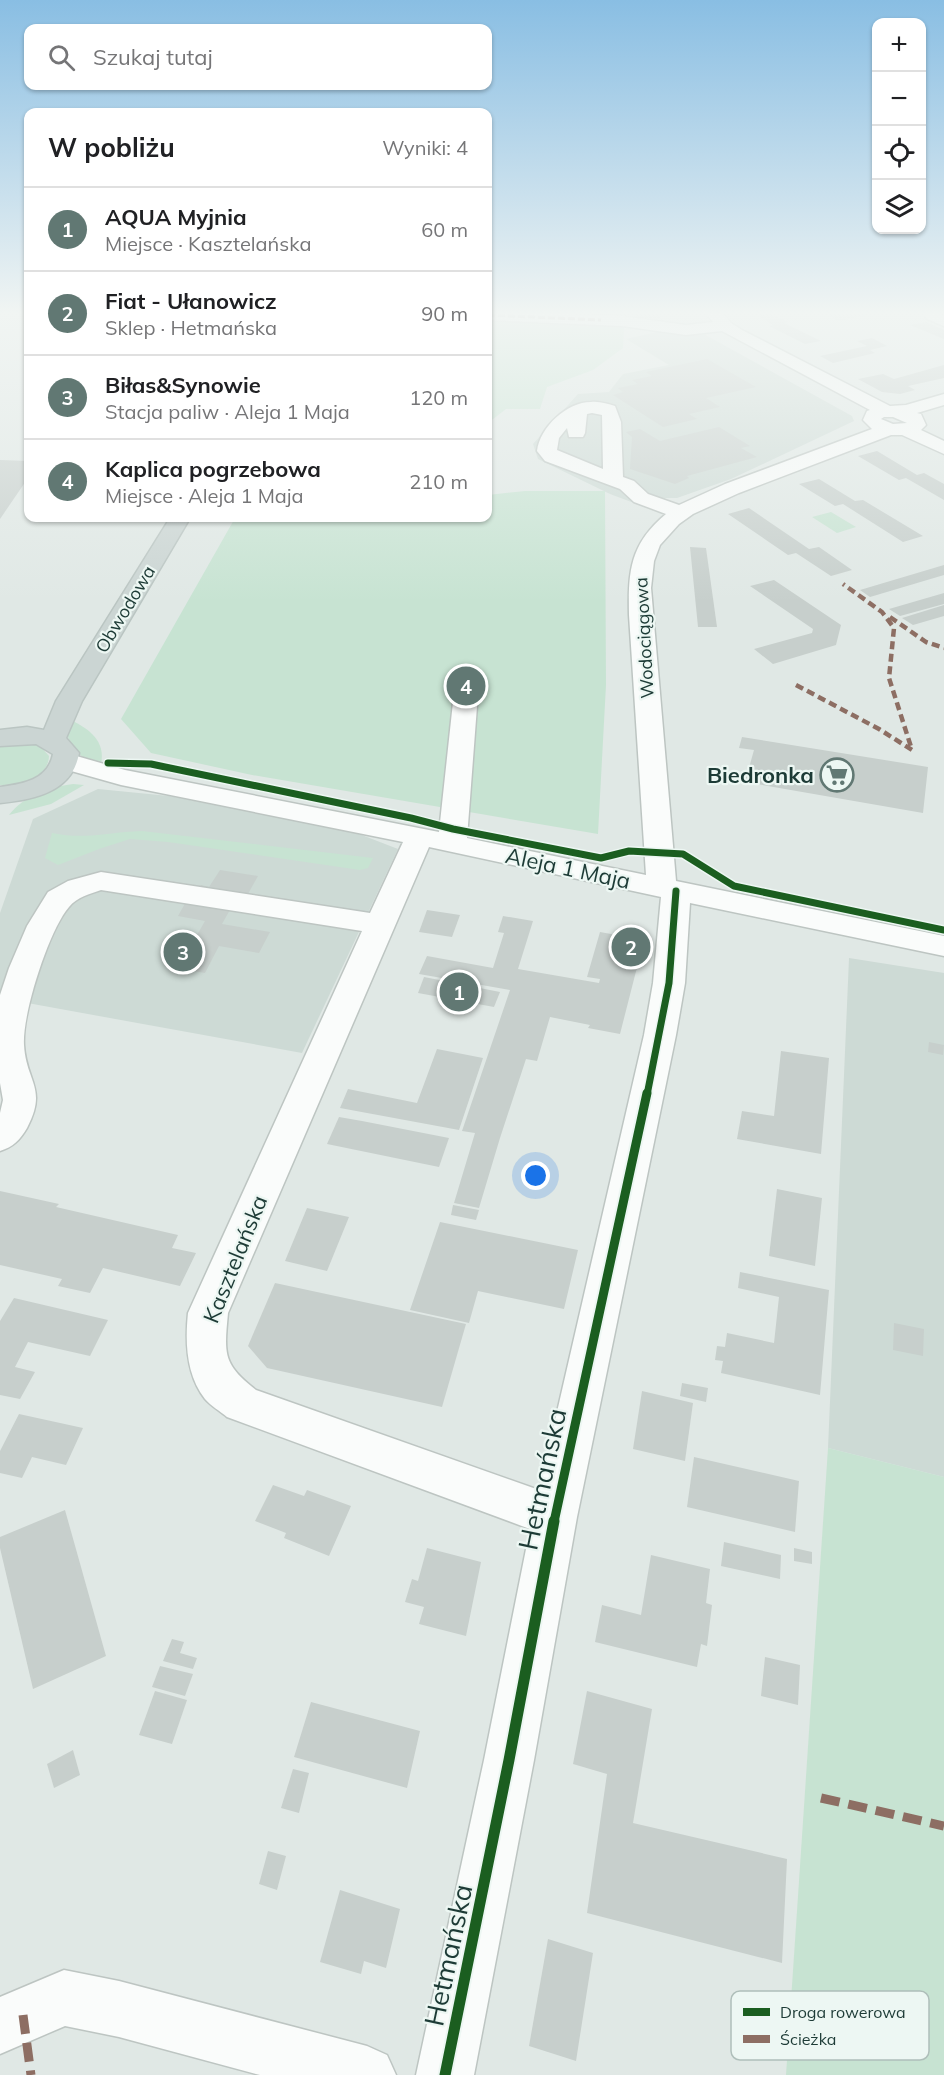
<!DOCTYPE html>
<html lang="pl">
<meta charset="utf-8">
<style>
:root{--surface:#fff;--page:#f2f2f2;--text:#202124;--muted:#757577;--line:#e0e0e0;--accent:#617873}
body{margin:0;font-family:Mulish,sans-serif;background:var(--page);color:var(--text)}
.controls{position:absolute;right:18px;top:18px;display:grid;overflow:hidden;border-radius:12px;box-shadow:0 2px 4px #0004}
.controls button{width:54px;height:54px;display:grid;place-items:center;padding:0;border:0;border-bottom:2px solid var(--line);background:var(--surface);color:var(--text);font:30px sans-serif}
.you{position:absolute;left:536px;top:1176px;width:21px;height:21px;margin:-15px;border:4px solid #fff;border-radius:50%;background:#1a73e8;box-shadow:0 0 0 9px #1a73e833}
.badge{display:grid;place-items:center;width:39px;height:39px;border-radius:50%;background:var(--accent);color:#fff;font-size:20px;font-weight:700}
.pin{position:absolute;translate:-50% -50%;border:3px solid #fff;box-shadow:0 2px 6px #0006}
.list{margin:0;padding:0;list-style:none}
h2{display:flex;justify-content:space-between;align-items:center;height:78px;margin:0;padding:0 24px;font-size:26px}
h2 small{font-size:20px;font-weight:400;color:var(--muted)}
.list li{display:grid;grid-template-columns:39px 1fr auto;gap:18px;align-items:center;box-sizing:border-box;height:84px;padding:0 24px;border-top:2px solid var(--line)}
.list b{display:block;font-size:22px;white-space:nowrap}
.list p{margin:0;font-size:20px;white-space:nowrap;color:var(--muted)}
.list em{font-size:20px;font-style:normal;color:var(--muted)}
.icon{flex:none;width:33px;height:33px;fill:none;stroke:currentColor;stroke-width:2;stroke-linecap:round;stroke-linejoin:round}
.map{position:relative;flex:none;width:944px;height:2075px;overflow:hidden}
.search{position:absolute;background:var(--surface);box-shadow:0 2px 4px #0004;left:24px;top:24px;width:468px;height:66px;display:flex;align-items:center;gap:15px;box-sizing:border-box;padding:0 21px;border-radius:12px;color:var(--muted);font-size:22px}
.panel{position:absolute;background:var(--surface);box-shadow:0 2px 4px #0004;left:24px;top:108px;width:468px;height:414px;border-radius:12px}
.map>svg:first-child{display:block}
.built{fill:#cddad5}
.green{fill:#c7e3d2}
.building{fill:#c7cfcc}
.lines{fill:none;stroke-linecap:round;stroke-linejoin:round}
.minor-casing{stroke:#bdc5c2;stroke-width:3}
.major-casing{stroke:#bac5c2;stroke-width:3}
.minor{fill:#fafcfb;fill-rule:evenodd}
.major{fill:#cbd5d3;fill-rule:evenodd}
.quiet-far2{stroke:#8d6e63;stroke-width:3;stroke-dasharray:7 3;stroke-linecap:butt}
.quiet-far1{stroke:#8d6e63;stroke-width:4.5;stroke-dasharray:8 4.5;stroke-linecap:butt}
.quiet{stroke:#8d6e63;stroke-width:9;stroke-dasharray:19 9;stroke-linecap:butt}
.cycleway-far3-casing{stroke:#edf7f3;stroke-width:8}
.cycleway-far2-casing{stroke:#edf7f3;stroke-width:10}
.cycleway-far1-casing{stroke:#edf7f3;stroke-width:13}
.cycleway-casing{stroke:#edf7f3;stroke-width:15}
.cycleway-far3{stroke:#1b5e20;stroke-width:5}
.cycleway-far2{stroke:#1b5e20;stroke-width:7}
.cycleway-far1{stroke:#1b5e20;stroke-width:9}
.cycleway{stroke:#1b5e20;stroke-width:11}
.labels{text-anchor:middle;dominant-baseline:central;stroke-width:4.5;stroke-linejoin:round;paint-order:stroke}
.far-street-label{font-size:18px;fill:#1d3b36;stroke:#edf7f3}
.poi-label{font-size:22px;font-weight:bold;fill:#1d3b36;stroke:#edf7f3;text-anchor:end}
.street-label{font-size:22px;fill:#1d3b36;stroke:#edf7f3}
.near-street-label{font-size:27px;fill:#1d3b36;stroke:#edf7f3}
.key{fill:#edf7f3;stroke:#afbfba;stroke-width:1.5}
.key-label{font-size:16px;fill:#1d3b36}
</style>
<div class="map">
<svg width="944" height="2075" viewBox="0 0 944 2075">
<rect width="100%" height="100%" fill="#e0e8e5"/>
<g class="built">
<polygon points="670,329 702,333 852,416 854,421 731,479 677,498 665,498 650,509 610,494 538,459 533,444 578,394 609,392 623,374 669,365 626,339"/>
<polygon points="98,789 169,796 354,832 398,849 302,1053 0,998 0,913 33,819"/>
<polygon points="849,958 944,973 944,1477 828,1448"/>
</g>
<g class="green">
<polygon points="488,311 625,311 623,348 593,370 547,387 540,409 506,409 488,423"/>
<polygon points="525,491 605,491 606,685 598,834 252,775 151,753 121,719 235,518 488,518 488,495"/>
<polygon points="831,512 856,527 837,533 812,517"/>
<path d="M71,720C89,729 106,741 101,764C82,760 74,752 67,735Z"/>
<path d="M30,743L40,746L49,756C48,779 19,785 0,785V746Z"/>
<path d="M73,784L84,785L51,804L9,815C24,796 48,787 73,784Z"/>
<path d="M142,831L373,858L368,868L360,870L168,842L130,839L99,849L58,865L45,858L52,833C85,840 109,832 142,831Z"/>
<polygon points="828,1448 944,1477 944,2075 786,2075"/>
</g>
<g class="building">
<polygon points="634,311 661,312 660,319 634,317"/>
<polygon points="751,311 772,311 775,313 772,314 788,322 784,323 821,341 805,344 769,326 773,325"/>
<polygon points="845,311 881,311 881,312 839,321 827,315"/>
<polygon points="926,322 944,330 944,339 910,325"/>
<polygon points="872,338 887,346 870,350 875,353 833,363 820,356 867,346 857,341"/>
<polygon points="707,359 756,387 706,398 720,407 689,414 697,419 663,427 613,395 623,392 618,388 638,384 632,380 652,376 646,372"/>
<polygon points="944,365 944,378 908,386 915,390 900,394 882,392 858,379 883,374 894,379"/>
<polygon points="719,427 750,446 741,448 757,457 687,476 689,478 675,484 630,469 632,437 626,432 640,429 660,441"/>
<polygon points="877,451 917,475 924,473 944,484 944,500 906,478 899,480 858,456"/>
<polygon points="0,460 28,461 28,478 0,519"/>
<polygon points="819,479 855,501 863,500 923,536 903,542 843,504 835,506 799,484"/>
<polygon points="749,508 809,549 819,547 852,570 831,576 796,553 788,555 728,514"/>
<polygon points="690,547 706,548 717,627 698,627"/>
<polygon points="944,565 944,575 870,597 860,590"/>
<polygon points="774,580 841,625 836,645 773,664 754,649 812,633 813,629 750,586"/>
<polygon points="944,593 944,604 900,616 889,609"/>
<polygon points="944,605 944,616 913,625 902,618"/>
<polygon points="455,678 477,678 477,694 455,693"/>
<polygon points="742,737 928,767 923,813 745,782 754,750 739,748"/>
<polygon points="220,870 258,876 248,894 240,892 222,924 270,932 259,953 219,946 205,973 166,966 181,940 193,942 205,921 178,916 187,900 192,901 201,885 209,887"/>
<polygon points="427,910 460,915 452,937 419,932"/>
<polygon points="503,916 533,921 518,969 599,983 600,979 587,977 600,932 644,940 620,1034 588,1028 590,1025 550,1017 537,1061 526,1059 500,1138 479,1208 454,1203 475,1133 462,1131 510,990 419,974 427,956 493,968 504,933 498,932"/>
<polygon points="424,977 500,992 494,1007 418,993"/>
<polygon points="929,1042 944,1045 943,1055 928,1052"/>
<polygon points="437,1049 483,1058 459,1130 340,1108 348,1089 417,1103"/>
<polygon points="781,1051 829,1058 821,1154 737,1139 742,1111 774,1116"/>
<polygon points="339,1117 362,1121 449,1138 439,1167 327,1144"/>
<polygon points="777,1189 822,1198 815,1266 769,1256"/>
<polygon points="0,1191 59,1204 56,1207 178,1235 172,1248 196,1253 180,1286 103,1268 90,1293 58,1286 62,1279 0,1265"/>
<polygon points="453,1205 479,1210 476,1220 451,1215"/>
<polygon points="307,1208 349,1217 327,1271 285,1261"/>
<polygon points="440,1222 578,1250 564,1309 478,1291 469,1323 410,1310"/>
<polygon points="740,1272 829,1290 820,1395 721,1373 723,1361 715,1360 717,1346 725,1347 727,1333 774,1343 779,1297 738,1288"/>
<polygon points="275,1283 466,1324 442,1407 267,1368 248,1346"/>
<polygon points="14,1298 108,1320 90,1356 28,1342 15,1367 35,1372 20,1399 0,1395 0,1321"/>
<polygon points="894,1323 924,1329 923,1356 893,1350"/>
<polygon points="682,1383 708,1388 706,1402 680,1396"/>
<polygon points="642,1391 693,1403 685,1461 633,1449"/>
<polygon points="19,1414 83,1428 66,1465 32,1457 22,1478 0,1473 0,1451"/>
<polygon points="694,1457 799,1481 795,1532 687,1507"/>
<polygon points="273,1485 304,1496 307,1490 351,1506 329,1556 284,1538 286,1533 255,1521"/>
<polygon points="65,1510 106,1656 33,1689 0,1548 0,1537"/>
<polygon points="724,1542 781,1555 780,1579 721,1566"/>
<polygon points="427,1548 481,1562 466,1636 419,1624 424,1607 405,1602 412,1579 418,1581"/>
<polygon points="794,1548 812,1552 812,1564 794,1561"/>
<polygon points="651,1555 710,1569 706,1603 712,1605 707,1646 701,1644 697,1667 595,1642 602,1605 641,1615"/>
<polygon points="172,1639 184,1642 180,1653 197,1658 193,1669 163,1661"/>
<polygon points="765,1657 800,1665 798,1705 761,1696"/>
<polygon points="160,1666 193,1674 185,1696 152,1687"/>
<polygon points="155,1691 187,1700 172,1744 139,1735"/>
<polygon points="587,1691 652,1709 633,1823 787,1859 782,1963 587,1913 607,1774 573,1764"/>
<polygon points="311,1702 420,1731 407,1788 294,1757"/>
<polygon points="73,1750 80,1775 54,1788 47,1764"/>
<polygon points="293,1769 309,1773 299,1813 281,1808"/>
<polygon points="268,1851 286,1856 277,1890 259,1884"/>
<polygon points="340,1890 400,1909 386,1968 364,1961 361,1974 320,1962"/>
<polygon points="548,1939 593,1953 576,2061 529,2046"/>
</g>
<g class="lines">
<defs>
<g id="minor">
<path d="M488,311L622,316L686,325L713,322L704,311H721L731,323L742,330L890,406L906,405L944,394V405L917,413L921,414L926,425L921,430L944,441V454L902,435H891L739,493L693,514L679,524L660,545L654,561L651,588L676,881L944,936V956L690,903L685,983L676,1035L577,1517L534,1760L474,2075H416L484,1760L530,1529L227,1417C220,1411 211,1406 205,1399C186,1375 185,1342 188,1313L362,931L101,890C90,894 77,897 69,907C49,930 22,1014 24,1045C26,1082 48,1088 27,1128C20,1140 13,1147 0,1151V1113L3,1100L0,1083V995L9,968L27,926L48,892L68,881L101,872L370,913L403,842L121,785L57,767L53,761L57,755L66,753L125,770L439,832L454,693L457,688L466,686L475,688L478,693L467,838L646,875L629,615C628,571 630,544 666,514L634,502L620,489L545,461L537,451C540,427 567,402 591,402C599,401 608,404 615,406L621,422L623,477L634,481L648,494L679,505L725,484L872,429L863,420L867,411L870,410L722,331L686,335L622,326L488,320ZM592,413L602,415L603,469L557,450L559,438L567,428L569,437H583L585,433L587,414ZM884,417H893L907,423L893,424L881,419ZM429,847L661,897L653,983L644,1035L539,1490L256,1390C223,1364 224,1355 228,1313Z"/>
<polygon points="933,311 944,315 944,326 927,319 925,316 927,313"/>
<polygon points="64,1970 119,1981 367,2046 387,2055 396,2075 260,2075 119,2037 65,2026 0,2054 0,1997"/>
</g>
<path id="major" d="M170,518H190L82,701L66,738L79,753C73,792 33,800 0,803V787C23,784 48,780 53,754L36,744L0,746V730L27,727L44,730L56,701Z"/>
</defs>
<use href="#minor" class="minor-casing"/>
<use href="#major" class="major-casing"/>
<use href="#minor" class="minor"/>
<use href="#major" class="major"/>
<polyline class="quiet-far2" points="488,315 601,320"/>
<g class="quiet-far1">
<polyline points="890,617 926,642 944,648"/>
<polyline points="796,685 879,729 912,750 889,678 894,628 882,612 843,584"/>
</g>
<g class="quiet">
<polyline points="821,1798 944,1826"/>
<polyline points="23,2015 31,2075"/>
</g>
<defs>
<polyline id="cycleway-far3" points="108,763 153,764"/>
<g id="cycleway-far2">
<polyline points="108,763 151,764 411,818 453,829 601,858 629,851 683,854 734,886 944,930"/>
<polyline points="647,1095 669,983 676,891"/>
</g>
<polyline id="cycleway-far1" points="554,1522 647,1093"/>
<polyline id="cycleway" points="445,2075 509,1760 554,1521"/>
</defs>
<use href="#cycleway-far3" class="cycleway-far3-casing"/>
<use href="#cycleway-far2" class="cycleway-far2-casing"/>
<use href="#cycleway-far1" class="cycleway-far1-casing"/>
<use href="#cycleway" class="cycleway-casing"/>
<use href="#cycleway-far3" class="cycleway-far3"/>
<use href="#cycleway-far2" class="cycleway-far2"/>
<use href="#cycleway-far1" class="cycleway-far1"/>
<use href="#cycleway" class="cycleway"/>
</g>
<linearGradient id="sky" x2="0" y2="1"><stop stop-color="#89bee3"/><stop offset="0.52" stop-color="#f1f5f3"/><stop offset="1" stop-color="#f1f5f3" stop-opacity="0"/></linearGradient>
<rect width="944" height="602" fill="url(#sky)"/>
<defs>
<symbol id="supermarket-ring" viewBox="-11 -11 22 22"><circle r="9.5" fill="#edf7f3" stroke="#617873" stroke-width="1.5"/><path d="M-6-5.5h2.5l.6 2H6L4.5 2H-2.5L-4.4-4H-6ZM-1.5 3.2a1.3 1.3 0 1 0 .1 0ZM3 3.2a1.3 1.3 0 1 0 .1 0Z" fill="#617873"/></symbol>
</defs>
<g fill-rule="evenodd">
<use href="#supermarket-ring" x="818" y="756" width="38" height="38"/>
</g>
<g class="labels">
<g class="far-street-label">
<text transform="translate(125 609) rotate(-59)">Obwodowa</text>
<text transform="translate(644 638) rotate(-93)">Wodociągowa</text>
</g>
<g class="poi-label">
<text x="814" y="775">Biedronka</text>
</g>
<g class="street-label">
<text transform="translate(568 868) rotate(12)">Aleja 1 Maja</text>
<text transform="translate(235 1259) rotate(-68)">Kasztelańska</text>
</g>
<g class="near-street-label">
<text transform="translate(542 1479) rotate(-78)">Hetmańska</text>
<text transform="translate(448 1955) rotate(-78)">Hetmańska</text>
</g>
</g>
<rect x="731" y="1991" width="198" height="69" rx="9" class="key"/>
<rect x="743" y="2008" width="27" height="8" fill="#1b5e20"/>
<rect x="743" y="2035" width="27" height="8" fill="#8d6e63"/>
<g class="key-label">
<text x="780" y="2018">Droga rowerowa</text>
<text x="780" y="2045">Ścieżka</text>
</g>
</svg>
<div class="controls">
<button>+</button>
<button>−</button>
<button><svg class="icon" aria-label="locate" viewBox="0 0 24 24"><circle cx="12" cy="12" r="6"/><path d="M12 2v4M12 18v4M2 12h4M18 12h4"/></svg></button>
<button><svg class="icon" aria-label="layers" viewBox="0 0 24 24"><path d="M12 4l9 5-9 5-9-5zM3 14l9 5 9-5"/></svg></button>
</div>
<div class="you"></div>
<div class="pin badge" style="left:459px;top:992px">1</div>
<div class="pin badge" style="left:631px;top:947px">2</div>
<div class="pin badge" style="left:183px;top:952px">3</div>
<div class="pin badge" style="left:466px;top:686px">4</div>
<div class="search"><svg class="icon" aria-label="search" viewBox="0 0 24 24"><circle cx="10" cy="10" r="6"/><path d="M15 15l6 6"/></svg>Szukaj tutaj</div>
<section class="panel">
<h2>W pobliżu<small>Wyniki: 4</small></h2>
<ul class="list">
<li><span class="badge">1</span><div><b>AQUA Myjnia</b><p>Miejsce · Kasztelańska</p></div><em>60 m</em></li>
<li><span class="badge">2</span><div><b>Fiat - Ułanowicz</b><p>Sklep · Hetmańska</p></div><em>90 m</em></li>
<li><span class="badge">3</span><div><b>Biłas&amp;Synowie</b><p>Stacja paliw · Aleja 1 Maja</p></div><em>120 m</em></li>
<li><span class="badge">4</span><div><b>Kaplica pogrzebowa</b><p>Miejsce · Aleja 1 Maja</p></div><em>210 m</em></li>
</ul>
</section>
</div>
